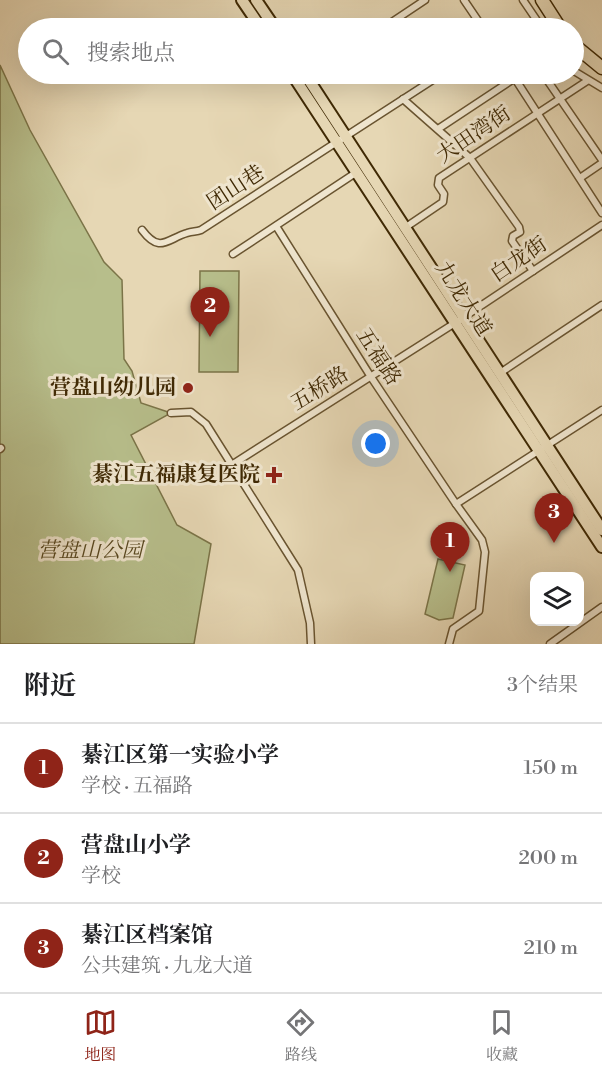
<!DOCTYPE html>
<html lang="zh">
<meta charset="utf-8">
<style>
:root{--surface:#fff;--page:#f2f2f2;--text:#202124;--muted:#757577;--line:#e0e0e0;--accent:#8f2418}
body{margin:0;font-family:"Libre Bodoni","Noto Serif SC",serif;background:var(--page);color:var(--text)}
.controls{position:absolute;right:18px;bottom:18px;display:grid;overflow:hidden;border-radius:12px;box-shadow:0 6px 24px #0002}
.controls button{width:54px;height:54px;display:grid;place-items:center;padding:0;border:0;border-bottom:2px solid var(--line);background:var(--surface);color:var(--text);font:30px sans-serif}
.you{position:absolute;left:376px;top:444px;width:21px;height:21px;margin:-15px;border:4px solid #fff;border-radius:50%;background:#1a73e8;box-shadow:0 0 0 9px #1a73e833}
.badge{display:grid;place-items:center;width:39px;height:39px;border-radius:50%;background:var(--accent);color:#fff;font-size:20px;font-weight:700}
.pin{position:absolute;translate:-50% -50px;filter:drop-shadow(0 2px 3px #0008)}
.pin::after{content:'';position:absolute;top:32px;width:21px;height:18px;background:inherit;clip-path:polygon(0 0,100% 0,50% 100%)}
.list{margin:0;padding:0;list-style:none}
h2{display:flex;justify-content:space-between;align-items:center;height:78px;margin:0;padding:0 24px;font-size:26px}
h2 small{font-size:20px;font-weight:400;color:var(--muted)}
.list li{display:grid;grid-template-columns:39px 1fr auto;gap:18px;align-items:center;box-sizing:border-box;height:90px;padding:0 24px;border-top:2px solid var(--line)}
.list b{display:block;font-size:22px;white-space:nowrap}
.list p{margin:0;font-size:20px;white-space:nowrap;color:var(--muted)}
.list em{font-size:20px;font-style:normal;color:var(--muted)}
.icon{flex:none;width:33px;height:33px;fill:none;stroke:currentColor;stroke-width:2;stroke-linecap:round;stroke-linejoin:round}
.map{position:relative;flex:none;width:602px;height:644px;overflow:hidden}
.search{position:absolute;background:var(--surface);box-shadow:0 6px 24px #0002;left:18px;right:18px;top:18px;height:66px;display:flex;align-items:center;gap:15px;box-sizing:border-box;padding:0 21px;border-radius:33px;color:var(--muted);font-size:22px}
.sheet{height:348px;background:var(--surface)}
nav{display:flex;justify-content:space-around;align-items:center;box-sizing:border-box;height:84px;border-top:2px solid var(--line);background:var(--surface);font-size:16px;color:var(--muted)}
nav a{display:grid;justify-items:center;gap:3px}
nav .on{color:var(--accent)}
.map>svg:first-child{display:block}
.green{fill:#b7be8b;stroke:#7b7448;stroke-width:1.5}
.lines{fill:none;stroke-linecap:round;stroke-linejoin:round}
.street-casing{stroke:#695430;stroke-width:9}
.primary-casing{stroke:#3f2904;stroke-width:14}
.highway-casing{stroke:#3f2904;stroke-width:15}
.street{stroke:#efe5ce;stroke-width:6}
.primary{stroke:#e6d7b4;stroke-width:10}
.highway{stroke:#e6d7b4;stroke-width:12}
.poi-dot{fill:#8f2418;stroke:#efe5ce;stroke-width:2}
.labels{text-anchor:middle;dominant-baseline:central;stroke-width:6;stroke-linejoin:round;paint-order:stroke}
.street-label{font-size:21px;fill:#3f2904;stroke:#efe5ce}
.poi-label{font-size:21px;font-weight:bold;fill:#3f2904;stroke:#efe5ce;text-anchor:end}
.park-label{font-size:21px;font-style:italic;fill:#57471f;stroke:#efe5ce}
</style>
<div class="map">
<svg width="602" height="644" viewBox="0 0 602 644">
<rect width="100%" height="100%" fill="#e6d7b4"/>
<filter id="stains"><feTurbulence type="fractalNoise" baseFrequency=".00333" numOctaves="4"/><feColorMatrix values="0 0 0 0 .2 0 0 0 0 .09 0 0 0 0 .02 0 0 0 .5 -.17"/></filter>
<radialGradient id="worn" r=".72"><stop offset=".6" stop-color="#630" stop-opacity="0"/><stop offset="1" stop-color="#630" stop-opacity=".3"/></radialGradient>
<g class="green">
<polygon points="0,65 30,130 104,262 122,280 124,359 132,371 141,403 171,413 131,435 177,525 211,544 194,644 0,644"/>
<polygon points="200,271 239,271 238,372 199,372"/>
<polygon points="438,559 465,565 453,618 439,620 425,614"/>
</g>
<g class="lines">
<defs>
<g id="street">
<polyline points="464,0 483,28"/>
<polyline points="523,0 542,28"/>
<polyline points="383,28 425,0"/>
<polyline points="510,28 512,28"/>
<polyline points="574,71 602,88"/>
<polyline points="512,74 602,213"/>
<polyline points="543,74 602,160"/>
<polyline points="309,79 316,74"/>
<polyline points="403,99 470,158 519,227 520,232 513,236 512,241 533,271"/>
<polyline points="438,129 515,78"/>
<polyline points="580,178 602,163"/>
<polyline points="276,226 371,377 456,504 602,410"/>
<polyline points="406,227 443,202 444,194 438,185 439,178 587,81"/>
<path d="M142,230C160,254 167,239 187,233C193,231 196,232 201,230L442,74"/>
<polyline points="233,254 357,172"/>
<polyline points="500,373 602,305"/>
<polyline points="171,413 191,412 206,424 298,570 310,623 311,644"/>
<polyline points="0,449 1,448"/>
<polyline points="233,464 455,323 602,225"/>
<polyline points="449,644 453,629 479,611 485,552 482,540 456,504"/>
<polyline points="550,644 602,607"/>
</g>
<g id="primary">
<polyline points="242,0 261,28"/>
<polyline points="256,0 275,28"/>
<polyline points="292,74 602,547"/>
<polyline points="305,74 602,530"/>
</g>
<g id="highway">
<polyline points="542,0 560,28"/>
<polyline points="574,45 602,68"/>
</g>
</defs>
<use href="#street" class="street-casing"/>
<use href="#primary" class="primary-casing"/>
<use href="#highway" class="highway-casing"/>
<use href="#street" class="street"/>
<use href="#primary" class="primary"/>
<use href="#highway" class="highway"/>
</g>
<g class="poi-dot">
<circle cx="188" cy="388" r="6"/>
<path d="M271 466h6v6h6v6h-6v6h-6v-6h-6v-6h6z"/>
</g>
<g class="labels">
<g class="street-label">
<text transform="translate(474 135) rotate(-34)">大田湾街</text>
<text transform="translate(236 188) rotate(-33)">团山巷</text>
<text transform="translate(519 260) rotate(-34)">白龙街</text>
<text transform="translate(463 299) rotate(57)">九龙大道</text>
<text transform="translate(378 357) rotate(57)">五福路</text>
<text transform="translate(320 389) rotate(-32)">五桥路</text>
</g>
<g class="poi-label">
<text x="176" y="388">营盘山幼儿园</text>
<text x="260" y="475">綦江五福康复医院</text>
</g>
<g class="park-label">
<text x="90" y="551">营盘山公园</text>
</g>
</g>
<rect width="100%" height="100%" filter="url(#stains)"/>
<rect width="100%" height="100%" fill="url(#worn)"/>
</svg>
<div class="controls">
<button><svg class="icon" aria-label="layers" viewBox="0 0 24 24"><path d="M12 4l9 5-9 5-9-5zM3 14l9 5 9-5"/></svg></button>
</div>
<div class="you"></div>
<div class="pin badge" style="left:450px;top:572px">1</div>
<div class="pin badge" style="left:210px;top:337px">2</div>
<div class="pin badge" style="left:554px;top:543px">3</div>
<div class="search"><svg class="icon" aria-label="search" viewBox="0 0 24 24"><circle cx="10" cy="10" r="6"/><path d="M15 15l6 6"/></svg>搜索地点</div>
</div>
<section class="sheet">
<h2>附近<small>3个结果</small></h2>
<ul class="list">
<li><span class="badge">1</span><div><b>綦江区第一实验小学</b><p>学校 · 五福路</p></div><em>150 m</em></li>
<li><span class="badge">2</span><div><b>营盘山小学</b><p>学校</p></div><em>200 m</em></li>
<li><span class="badge">3</span><div><b>綦江区档案馆</b><p>公共建筑 · 九龙大道</p></div><em>210 m</em></li>
</ul>
</section>
<nav>
<a class="on"><svg class="icon" aria-label="map" viewBox="0 0 24 24"><path d="M3 6l6-2 6 2 6-2v14l-6 2-6-2-6 2zM9 4v14M15 6v14"/></svg>地图</a>
<a><svg class="icon" aria-label="directions" viewBox="0 0 24 24"><path d="M12 3l9 9-9 9-9-9zM9 14v-3h6M13 9l2 2-2 2"/></svg>路线</a>
<a><svg class="icon" aria-label="saved" viewBox="0 0 24 24"><path d="M7 4h10v16l-5-4-5 4z"/></svg>收藏</a>
</nav>
